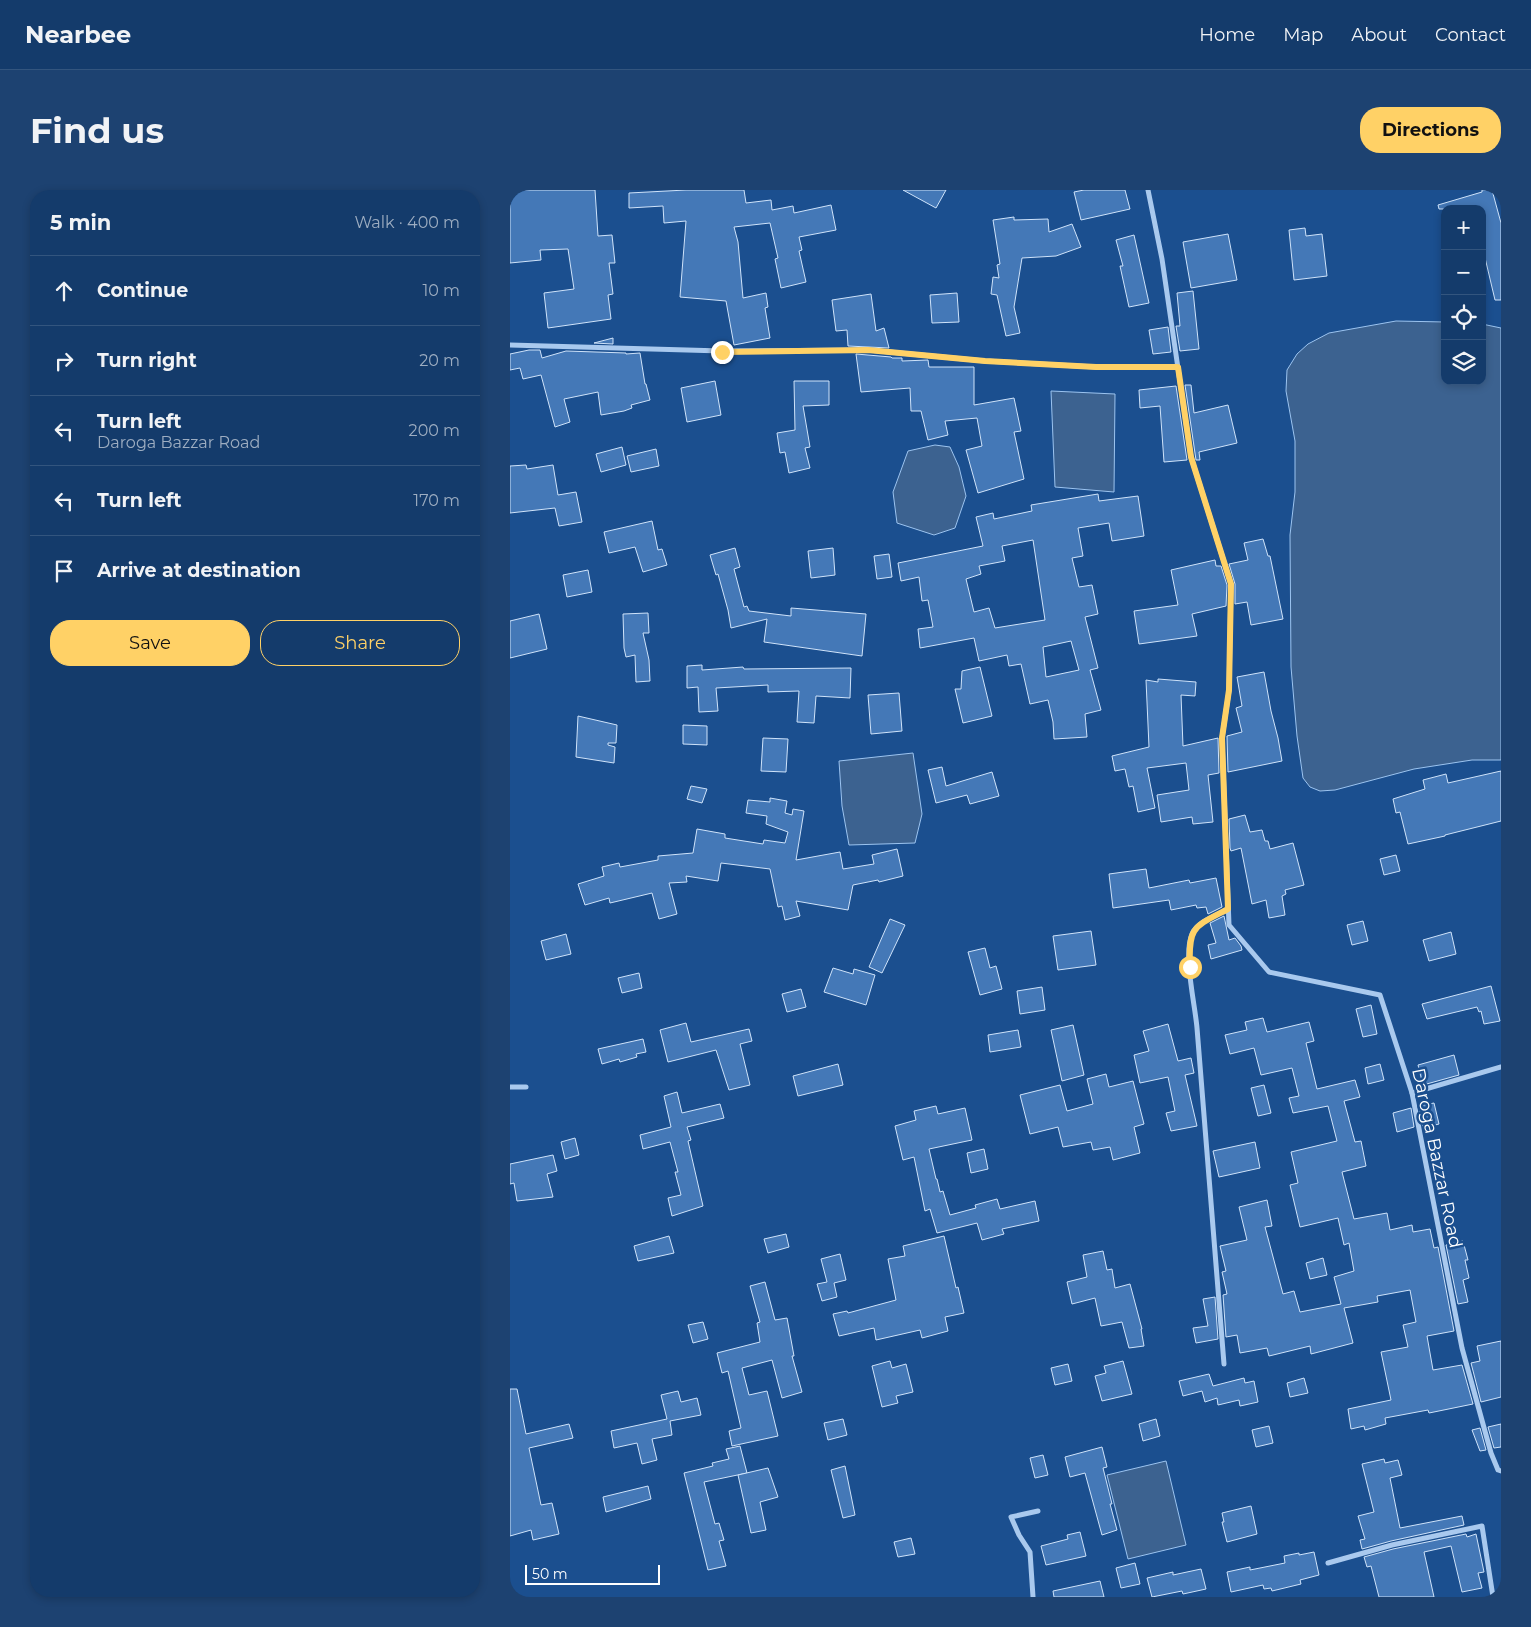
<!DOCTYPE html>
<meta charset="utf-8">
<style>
:root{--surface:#143b6b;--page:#1d4271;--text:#f1f3f6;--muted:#9dadc1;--line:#33557e;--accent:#ffd166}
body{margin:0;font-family:Montserrat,sans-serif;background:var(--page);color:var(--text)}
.controls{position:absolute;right:15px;top:15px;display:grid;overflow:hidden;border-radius:10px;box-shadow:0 2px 8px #0003}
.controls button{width:45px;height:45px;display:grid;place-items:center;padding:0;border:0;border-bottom:1px solid var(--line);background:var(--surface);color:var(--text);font:25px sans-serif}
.scale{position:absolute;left:15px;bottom:12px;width:135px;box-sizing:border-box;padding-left:5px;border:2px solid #fff;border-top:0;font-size:14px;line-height:18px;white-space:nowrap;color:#fff;-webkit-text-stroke:4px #1b4f8f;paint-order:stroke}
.stop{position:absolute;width:15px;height:15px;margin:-11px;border:4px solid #ffd166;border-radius:50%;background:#fff}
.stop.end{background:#ffd166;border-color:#fff;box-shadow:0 1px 5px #0008}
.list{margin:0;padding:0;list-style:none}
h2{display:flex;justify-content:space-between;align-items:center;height:65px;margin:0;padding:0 20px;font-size:21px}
h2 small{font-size:16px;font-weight:400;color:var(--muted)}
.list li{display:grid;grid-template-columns:32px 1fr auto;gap:15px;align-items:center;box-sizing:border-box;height:70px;padding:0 20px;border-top:1px solid var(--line)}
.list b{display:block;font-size:19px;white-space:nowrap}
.list p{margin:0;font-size:16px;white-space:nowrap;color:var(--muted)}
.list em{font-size:16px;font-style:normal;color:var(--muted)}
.actions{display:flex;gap:10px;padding:15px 20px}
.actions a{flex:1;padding:11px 0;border:1px solid var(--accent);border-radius:20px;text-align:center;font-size:18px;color:var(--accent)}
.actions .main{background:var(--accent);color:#111}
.icon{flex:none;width:28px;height:28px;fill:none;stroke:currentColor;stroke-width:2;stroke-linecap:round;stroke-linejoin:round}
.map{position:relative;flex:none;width:991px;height:1407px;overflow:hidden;border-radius:20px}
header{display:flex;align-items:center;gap:30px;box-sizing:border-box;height:70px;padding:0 25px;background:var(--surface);border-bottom:1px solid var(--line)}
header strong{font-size:24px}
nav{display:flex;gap:28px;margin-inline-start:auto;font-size:18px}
.intro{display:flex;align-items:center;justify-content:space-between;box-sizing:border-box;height:120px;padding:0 30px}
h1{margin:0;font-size:35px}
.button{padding:12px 22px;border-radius:20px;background:var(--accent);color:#111;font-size:18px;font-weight:700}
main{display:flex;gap:30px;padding:0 30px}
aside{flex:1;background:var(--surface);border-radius:20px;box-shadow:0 2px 8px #0003}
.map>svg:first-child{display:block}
.water{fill:#3c6290;stroke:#9cc4f0}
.building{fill:#4478b7;stroke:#cfe3fa;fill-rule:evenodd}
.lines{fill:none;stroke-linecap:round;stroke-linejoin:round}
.minor{stroke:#a9c9ee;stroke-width:5}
.route{stroke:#ffd166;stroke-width:6}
.labels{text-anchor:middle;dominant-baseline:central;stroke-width:5;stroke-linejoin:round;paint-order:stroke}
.street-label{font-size:18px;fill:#fff;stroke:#1b4f8f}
</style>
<header>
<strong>Nearbee</strong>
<nav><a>Home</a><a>Map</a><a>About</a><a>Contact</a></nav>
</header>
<div class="intro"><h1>Find us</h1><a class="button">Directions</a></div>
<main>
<aside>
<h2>5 min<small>Walk · 400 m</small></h2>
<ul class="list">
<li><svg class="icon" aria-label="ahead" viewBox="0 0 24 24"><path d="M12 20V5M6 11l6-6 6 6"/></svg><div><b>Continue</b></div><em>10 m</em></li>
<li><svg class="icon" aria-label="right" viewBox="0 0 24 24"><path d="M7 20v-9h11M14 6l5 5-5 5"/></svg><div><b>Turn right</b></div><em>20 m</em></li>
<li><svg class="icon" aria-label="left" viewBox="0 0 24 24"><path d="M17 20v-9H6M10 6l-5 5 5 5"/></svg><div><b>Turn left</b><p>Daroga Bazzar Road</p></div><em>200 m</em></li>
<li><svg class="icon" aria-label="left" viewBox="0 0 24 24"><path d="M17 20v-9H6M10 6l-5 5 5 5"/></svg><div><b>Turn left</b></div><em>170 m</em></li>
<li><svg class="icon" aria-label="arrive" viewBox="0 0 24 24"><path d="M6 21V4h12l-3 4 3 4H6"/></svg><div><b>Arrive at destination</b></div></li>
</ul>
<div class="actions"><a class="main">Save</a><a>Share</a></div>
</aside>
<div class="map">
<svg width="991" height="1407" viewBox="0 0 991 1407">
<rect width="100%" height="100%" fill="#1b4f8f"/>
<g class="water">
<polygon points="886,131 935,132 935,191 972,191 972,134 991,138 991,570 962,570 904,579 825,600 810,601 800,597 793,588 787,546 781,477 780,345 785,302 785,251 776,201 777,180 787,164 798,154 819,143"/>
<polygon points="541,201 605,204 604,302 545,297"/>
<polygon points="425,255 440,257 449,277 456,306 445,338 424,345 387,333 383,302 398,261"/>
<polygon points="403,563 412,624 405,653 339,655 332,616 329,571"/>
<polygon points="656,1271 676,1355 618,1369 597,1285"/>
</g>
<g class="building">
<polygon points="0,0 85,0 88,46 102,45 105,73 99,73 103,104 98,105 101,129 38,138 34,103 64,99 58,59 30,60 31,70 0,73"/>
<polygon points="176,0 234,0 236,13 261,10 262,20 283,16 284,23 321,15 326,40 289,47 292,60 289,61 296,92 271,98 265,69 268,68 260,33 224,37 228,52 233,108 256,103 258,117 255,118 260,148 224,155 216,111 170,107 176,31 154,33 153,16 119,18 119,3"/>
<polygon points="393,0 436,0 426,18"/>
<polygon points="574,0 615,0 620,19 571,30 564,2"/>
<polygon points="972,0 982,0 991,33 991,110 985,110 972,55 972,19 929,19 928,15 972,2"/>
<polygon points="504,27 504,30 538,29 539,42 562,34 571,57 546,66 512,68 504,117 510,143 496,146 487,105 481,104 483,87 489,88 487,75 490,74 483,30"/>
<polygon points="795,38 796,46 812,44 817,86 784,90 779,40"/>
<polygon points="718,44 727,90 681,98 673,52"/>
<polygon points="624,45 639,113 619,117 610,76 613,76 606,50"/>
<polygon points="683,101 689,159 670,161 666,136 670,136 667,103"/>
<polygon points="447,103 449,132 422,133 420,105"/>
<polygon points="361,104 366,141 374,138 379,158 338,156 337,140 326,141 322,110"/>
<polygon points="658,137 661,162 643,164 639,140"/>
<polygon points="103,148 103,154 84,153"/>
<polygon points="19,160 30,160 32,168 56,161 116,163 116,164 130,163 135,194 136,194 140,210 121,215 122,218 114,221 91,225 88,202 54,209 60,232 45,237 31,185 13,189 10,178 0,180 0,164"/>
<polygon points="346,164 381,167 382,168 392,168 392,171 418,170 419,177 464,177 464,215 504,208 511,241 504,242 514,289 468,303 456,260 472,256 467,228 435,231 438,245 418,250 411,221 401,221 400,198 351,202"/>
<polygon points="205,191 211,225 177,232 171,198"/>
<polygon points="284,191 319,191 319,215 293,216 300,257 295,258 300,278 279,283 275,262 270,263 267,243 285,240"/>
<polygon points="675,195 681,195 684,223 718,215 727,253 689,262 690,270 686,270"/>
<polygon points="666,196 677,270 654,272 650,216 630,218 629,200"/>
<polygon points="112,257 116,275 91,282 86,264"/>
<polygon points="146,259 149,276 121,282 117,266"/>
<polygon points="16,275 17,279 43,275 48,305 66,302 72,332 49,336 45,318 0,323 0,276"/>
<path d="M588,304L589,311L628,306L634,346L602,351L599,333L568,338L573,366L562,368L569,397L582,395L588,424L575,427L588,478L580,480L591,520L575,524L577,547L544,549L543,532L538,510L520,514L511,474L499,476L497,465L469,471L464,448L410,458L408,439L423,437L418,410L412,411L409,387L391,391L388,373L473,356L466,327L483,323L484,329L522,321L521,315ZM523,350L535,430L485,438L479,418L464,422L456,389L471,384L469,376L495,371L492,356ZM561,451L569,480L536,487L533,457Z"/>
<polygon points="142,331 148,360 152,359 157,375 133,382 125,357 99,363 94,342"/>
<polygon points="753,349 758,366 760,366 773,429 741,435 737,412 725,414 725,394 719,374 738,370 734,353"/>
<polygon points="225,358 230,377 224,379 234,417 237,416 239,421 281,426 281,418 356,424 352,466 254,452 257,429 221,438 218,420 208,384 206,385 200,365"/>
<polygon points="323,358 325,385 301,388 298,361"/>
<polygon points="379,364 382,387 367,389 364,366"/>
<polygon points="705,370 706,376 711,376 717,395 716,416 682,424 687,446 629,454 624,421 668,415 661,380"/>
<polygon points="78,380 82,402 57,407 53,385"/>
<polygon points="138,423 139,443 133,443 139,470 140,491 126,492 125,465 116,467 114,458 113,424"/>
<polygon points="29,424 37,459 0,468 0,431"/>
<polygon points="192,475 192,480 233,477 234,479 341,478 340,508 306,506 304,533 287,532 289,501 258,502 258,495 206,498 208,521 189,522 188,497 177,498 177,476"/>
<polygon points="470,477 482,526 453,533 445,499 451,499 452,481"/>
<polygon points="754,482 761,521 768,548 772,571 718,582 717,546 732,542 726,518 732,516 727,487"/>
<polygon points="648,489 686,492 685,506 671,505 673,556 708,548 709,583 698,585 703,632 683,634 682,627 651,632 647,605 679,600 676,573 637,578 645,618 628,622 623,596 619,597 615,579 605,581 602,566 639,557 636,490 648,492"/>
<polygon points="389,503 392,541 361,544 358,505"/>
<polygon points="68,526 107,535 106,553 98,553 98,555 105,557 104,573 66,567"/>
<polygon points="173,535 197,536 197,555 173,554"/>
<polygon points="253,548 278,549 276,582 251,581"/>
<polygon points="432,577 436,596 482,582 489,606 460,614 457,605 426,613 418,580"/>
<polygon points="991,581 991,631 935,645 935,646 898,654 890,622 886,623 883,609 915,599 913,590 936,584 938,593"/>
<polygon points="181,596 197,599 192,613 177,609"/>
<polygon points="260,608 277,611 275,623 282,625 283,619 294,621 286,670 330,662 333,679 364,674 362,665 387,659 393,686 369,692 368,690 343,695 338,720 286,711 290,726 275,730 272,716 268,717 260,679 211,673 208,691 176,686 177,692 159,693 167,724 149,729 142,703 100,713 99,708 75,715 68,694 94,686 92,677 109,673 110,677 148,670 148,666 183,663 187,639 215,644 215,648 253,654 254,650 275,653 278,642 256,634 257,626 236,623 238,610 260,612"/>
<polygon points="735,625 740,642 752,640 755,651 758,651 760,659 783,653 794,695 775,700 776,704 772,706 775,725 759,728 756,710 742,714 731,658 721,661 720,658 719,629"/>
<polygon points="886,665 890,681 874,685 870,669"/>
<polygon points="636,679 639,698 679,690 680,693 706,688 712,717 698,724 696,717 687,718 686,715 661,720 659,710 603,718 599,684"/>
<polygon points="714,726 719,750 725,748 731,756 732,760 701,769 698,755 706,753 700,733"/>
<polygon points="380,729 395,735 372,783 359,777"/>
<polygon points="853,731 858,751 842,755 837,735"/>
<polygon points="581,741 586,775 548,780 543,746"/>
<polygon points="941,742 946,764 919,771 913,750"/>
<polygon points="56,744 61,764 36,770 31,751"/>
<polygon points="475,758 480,778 486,776 492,799 470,805 458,762"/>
<polygon points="323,778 343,784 344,779 365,785 356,815 314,802"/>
<polygon points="129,783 132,798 112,803 108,788"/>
<polygon points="981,796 990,831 974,834 971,821 969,822 967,817 917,829 912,814"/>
<polygon points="532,797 535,820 510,824 507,801"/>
<polygon points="291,799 296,817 277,822 272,804"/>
<polygon points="861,815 867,844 853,847 846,819"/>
<polygon points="753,828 757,842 799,832 804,851 796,853 807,899 845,890 850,907 834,911 845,952 851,951 856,976 832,982 844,1029 877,1023 880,1040 902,1035 903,1042 920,1039 924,1058 928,1057 944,1141 917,1146 923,1180 952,1175 963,1214 919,1223 918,1220 875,1228 876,1234 855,1240 854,1236 841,1239 838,1219 881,1210 871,1162 898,1157 893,1135 906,1132 900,1100 867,1106 868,1112 834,1118 843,1153 801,1164 800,1156 759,1166 757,1158 730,1163 727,1145 716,1147 713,1105 717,1104 712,1082 716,1081 710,1056 737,1050 729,1017 757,1010 762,1036 755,1037 773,1104 784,1101 790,1122 831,1114 824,1087 844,1081 839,1053 834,1055 828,1028 790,1037 780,995 788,993 781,962 827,951 818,916 783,923 779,908 789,906 782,878 751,885 744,858 720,864 715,845 737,840 735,832"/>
<polygon points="176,833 181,852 239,839 242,851 230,854 240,895 219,900 206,860 158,872 150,840"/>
<polygon points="658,834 668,871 681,868 684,883 675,885 687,936 661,941 656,923 665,921 658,887 630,893 624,865 639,861 633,841"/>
<polygon points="563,835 574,885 552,891 541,840"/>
<polygon points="508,840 511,857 480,862 478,845"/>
<polygon points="133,849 136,862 126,864 127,867 110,872 109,869 92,874 88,859"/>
<polygon points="944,865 949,885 913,895 908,875"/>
<polygon points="328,874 333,895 288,906 283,886"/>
<polygon points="870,874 874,890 858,894 855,878"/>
<polygon points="596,884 599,897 623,891 634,934 624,937 630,963 603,970 600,957 583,960 581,952 553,957 548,937 520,944 510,905 550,895 557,921 583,914 577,889"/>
<polygon points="754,895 761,923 748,926 741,898"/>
<polygon points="167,902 172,923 210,914 214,928 177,937 181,950 178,951 193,1016 162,1026 158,1008 171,1005 165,982 168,982 160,952 133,959 130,945 161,937 154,906"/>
<polygon points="924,913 929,934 913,938 909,916"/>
<polygon points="426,916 428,924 455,918 462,950 419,959 426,989 427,989 430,1002 433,1001 440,1025 466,1018 465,1015 487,1009 490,1019 525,1011 529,1031 492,1039 494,1044 472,1050 467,1033 427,1043 420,1019 415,1021 404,967 393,970 385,936 406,930 404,921"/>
<polygon points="901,918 904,937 887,942 883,923"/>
<polygon points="65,948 69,965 55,969 51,952"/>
<polygon points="745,952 750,978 709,987 703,961"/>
<polygon points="474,959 478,979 461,983 457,963"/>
<polygon points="43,965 47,981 37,984 43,1007 7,1011 4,993 0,994 0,974"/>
<polygon points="276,1044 279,1057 258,1063 254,1049"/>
<polygon points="159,1046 164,1063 128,1071 124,1056"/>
<polygon points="434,1046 446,1098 448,1097 454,1123 435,1127 438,1141 412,1148 410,1140 366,1150 364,1138 329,1146 323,1124 337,1121 338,1123 386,1110 378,1069 395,1066 393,1056"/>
<polygon points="953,1051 958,1070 955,1070 959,1088 953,1090 958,1112 948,1114 936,1055"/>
<polygon points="593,1061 597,1080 602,1079 605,1098 620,1094 632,1139 631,1139 634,1156 619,1158 612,1132 591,1136 585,1108 562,1114 557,1092 577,1087 573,1065"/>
<polygon points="330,1064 336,1090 324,1093 327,1107 312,1111 307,1094 317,1092 311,1069"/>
<polygon points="813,1068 817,1085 800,1089 796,1073"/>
<polygon points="255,1092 265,1130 277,1128 284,1166 282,1166 292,1202 272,1208 262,1170 232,1178 239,1205 257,1201 268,1246 222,1256 219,1241 231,1238 218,1181 212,1183 207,1163 250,1152 247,1133 250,1132 240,1096"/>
<polygon points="705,1107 708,1149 686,1153 683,1138 698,1136 693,1109"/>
<polygon points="193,1132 198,1149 183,1153 178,1135"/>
<polygon points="991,1151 991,1207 971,1212 961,1173 970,1171 967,1156"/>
<polygon points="380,1171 382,1178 396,1174 403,1202 386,1206 388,1213 372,1217 362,1176"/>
<polygon points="613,1171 622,1204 592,1211 585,1186 596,1183 594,1176"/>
<polygon points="558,1174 562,1191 545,1195 541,1178"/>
<polygon points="699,1184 703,1196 734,1188 735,1193 744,1191 748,1212 730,1216 729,1210 708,1215 707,1208 695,1212 692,1201 673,1206 669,1191"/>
<polygon points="794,1188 798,1203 780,1207 777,1193"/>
<polygon points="0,1199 7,1199 16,1244 59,1234 63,1248 19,1258 31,1315 42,1313 49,1344 23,1350 21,1340 0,1346"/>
<polygon points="168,1201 171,1212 187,1208 191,1225 160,1231 162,1245 142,1249 147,1270 132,1274 127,1253 104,1258 101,1241 157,1229 151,1205"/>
<polygon points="333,1229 337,1245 318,1250 314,1233"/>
<polygon points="646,1229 650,1246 633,1251 629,1234"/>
<polygon points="991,1234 991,1257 984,1258 978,1237"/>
<polygon points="759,1236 763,1253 746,1257 742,1240"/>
<polygon points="970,1238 976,1260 970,1261 962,1240"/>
<polygon points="230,1256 237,1283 194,1292 205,1334 209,1333 214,1350 209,1351 216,1376 198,1380 174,1283 203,1276 202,1273 219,1269 216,1259"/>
<polygon points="592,1257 597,1277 593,1278 602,1314 600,1314 607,1340 592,1345 575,1283 560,1287 555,1267"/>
<polygon points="533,1265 538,1285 525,1288 520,1268"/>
<polygon points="874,1269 875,1273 888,1270 892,1285 880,1288 890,1338 952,1326 954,1335 881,1351 852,1359 850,1350 855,1349 848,1326 864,1322 852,1274"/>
<polygon points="335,1276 345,1325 333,1328 321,1280"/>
<polygon points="258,1278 268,1307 250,1312 256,1340 241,1343 228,1285"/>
<polygon points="138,1296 141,1309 96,1322 93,1307"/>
<polygon points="741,1316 747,1344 717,1352 712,1332 714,1332 712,1323"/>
<polygon points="570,1342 576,1366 536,1375 531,1356 558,1349 557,1345"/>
<polygon points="956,1344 957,1347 966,1344 974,1382 968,1383 972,1398 952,1402 941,1356 914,1362 924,1407 869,1407 861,1376 857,1377 854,1367 883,1359"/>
<polygon points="401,1348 405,1364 388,1367 384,1352"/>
<polygon points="804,1362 809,1385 790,1390 791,1394 762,1401 761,1398 754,1399 753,1395 721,1402 717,1382 740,1377 740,1380 775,1373 774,1366 789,1363 789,1365"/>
<polygon points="625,1373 630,1394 611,1398 606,1378"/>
<polygon points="691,1379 696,1399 673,1404 672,1401 642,1407 637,1388 663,1382 663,1385"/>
<polygon points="590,1391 594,1407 544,1407 543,1401"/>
</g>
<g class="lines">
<g class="minor">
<polyline points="638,0 652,69 681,267 721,394 719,501 712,548 719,735 759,782 870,805 902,903 952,1158 981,1263 988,1280 991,1281"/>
<polyline points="0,155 212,161 358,160 475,171 586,177 668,177"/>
<polyline points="0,897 16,897"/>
<polyline points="902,903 991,877"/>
<path d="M714,1174C706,1062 697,950 687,838C685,814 673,765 682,744C687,732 707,725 718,719"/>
<polyline points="818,1373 882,1355 972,1336 983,1407"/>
<polyline points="523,1407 520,1362 509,1345 501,1327 528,1321"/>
</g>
</g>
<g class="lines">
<path class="route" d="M212,162L358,160L475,171L586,177H668L681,267L721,394L719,500L712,548L718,719C684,737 678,736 680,777"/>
</g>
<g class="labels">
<g class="street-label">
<text transform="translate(927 968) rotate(78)">Daroga Bazzar Road</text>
</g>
</g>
</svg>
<div class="controls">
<button>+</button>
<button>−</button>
<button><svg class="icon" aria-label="locate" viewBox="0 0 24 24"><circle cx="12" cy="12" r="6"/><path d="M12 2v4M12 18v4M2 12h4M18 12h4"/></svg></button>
<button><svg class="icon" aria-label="layers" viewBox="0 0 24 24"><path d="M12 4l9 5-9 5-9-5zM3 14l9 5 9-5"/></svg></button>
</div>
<div class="scale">50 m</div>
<div class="stop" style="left:680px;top:777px"></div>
<div class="stop end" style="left:212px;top:162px"></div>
</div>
</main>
